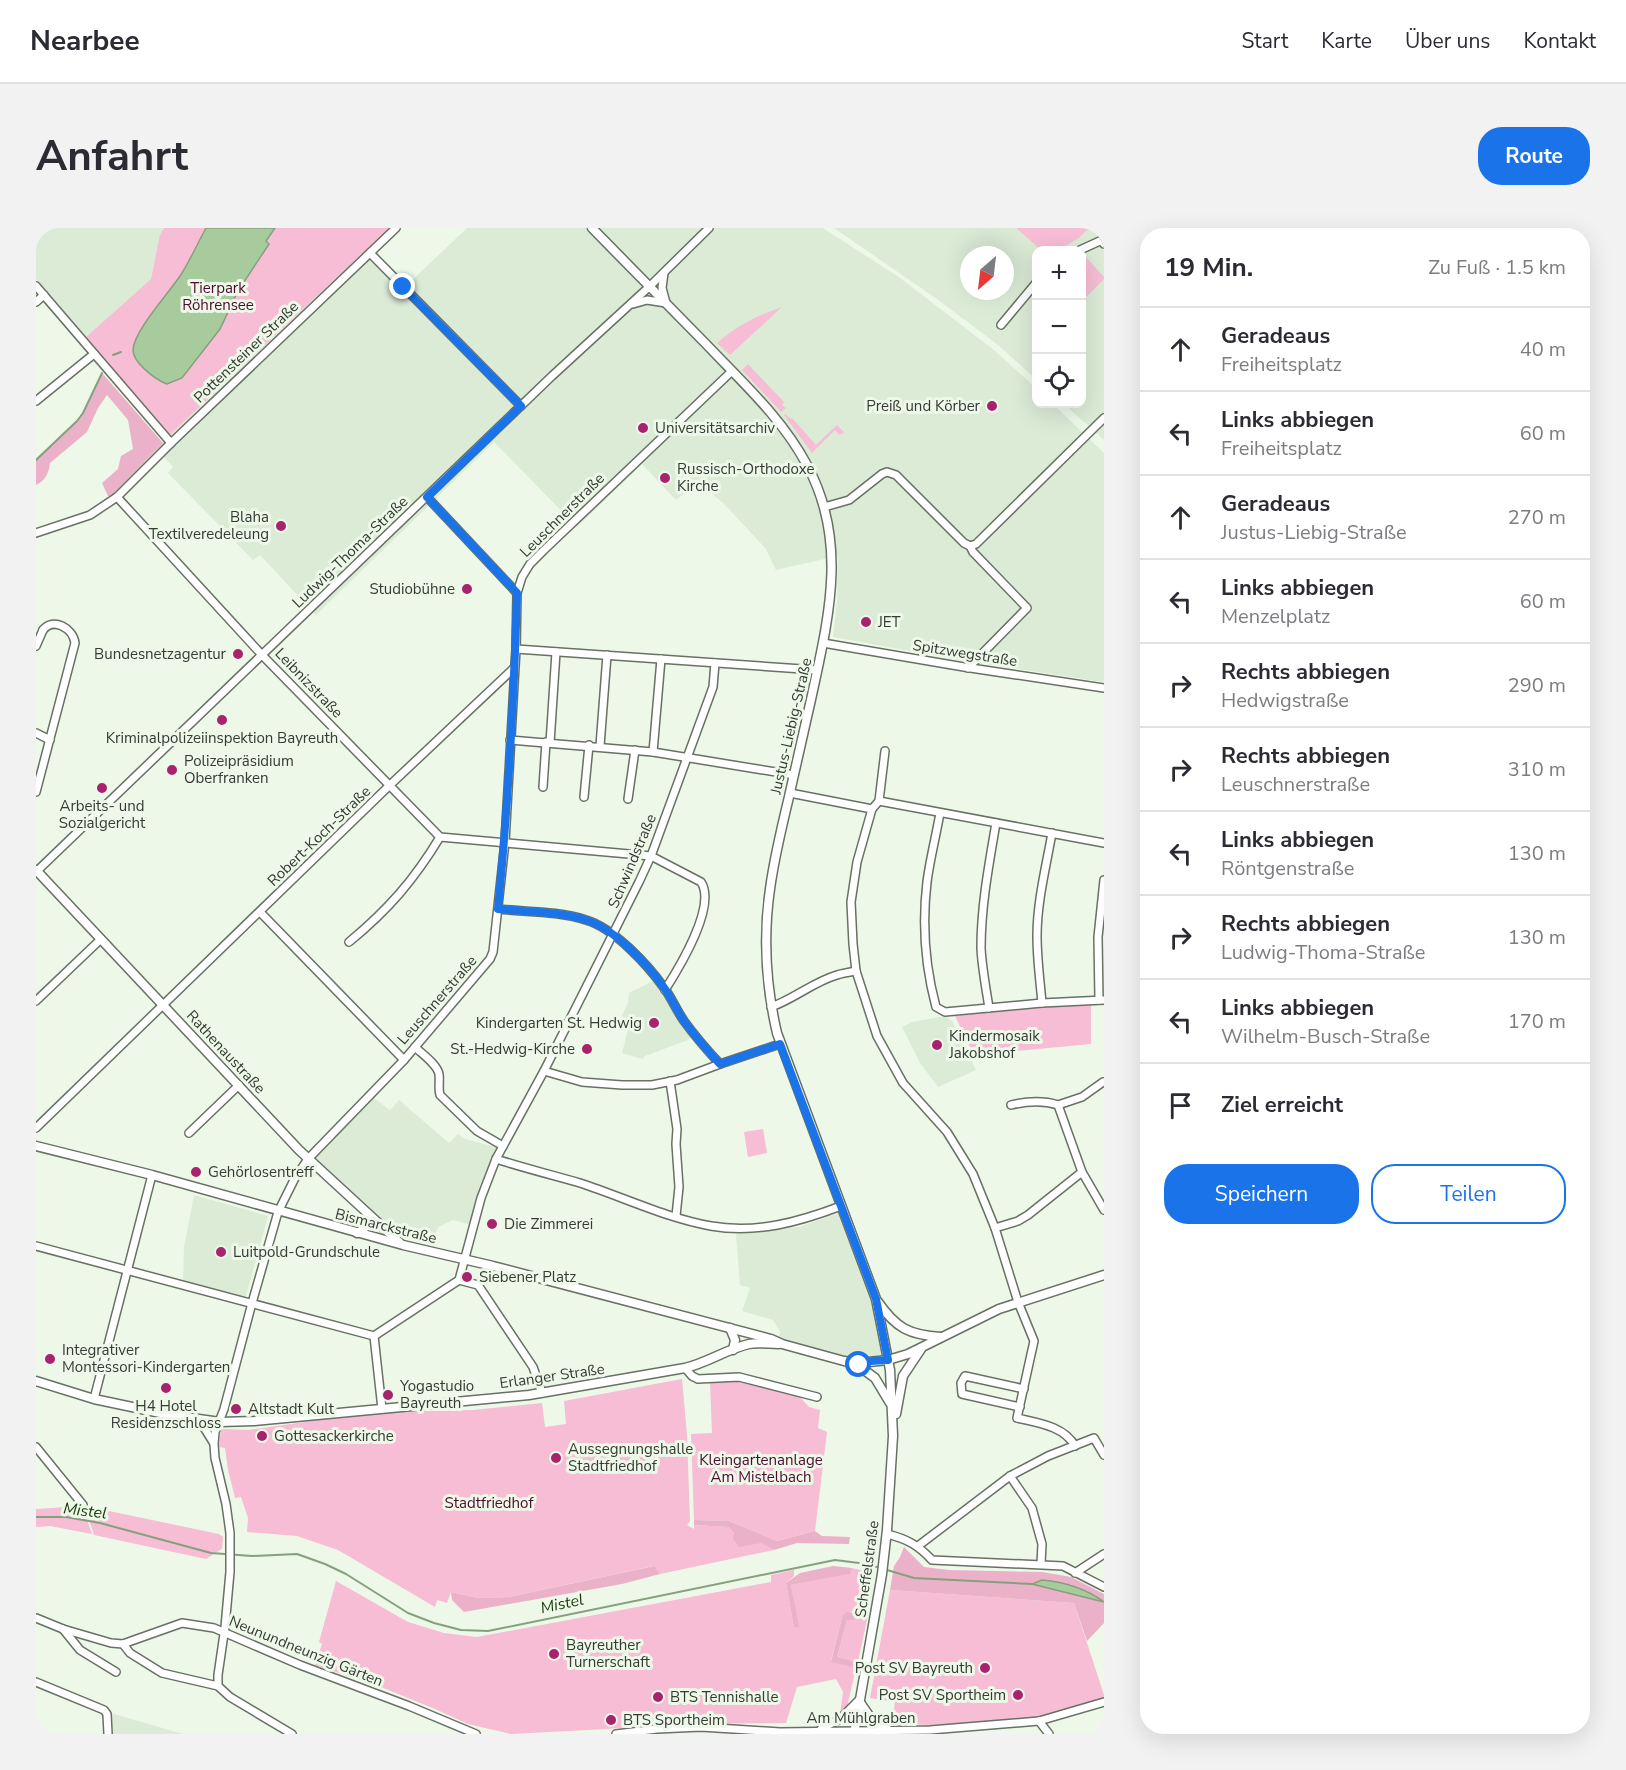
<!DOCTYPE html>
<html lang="de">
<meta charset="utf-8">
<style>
:root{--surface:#fff;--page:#f2f2f3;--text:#2b2b33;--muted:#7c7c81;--line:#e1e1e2;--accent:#1a73e8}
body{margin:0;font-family:"Nunito Sans",sans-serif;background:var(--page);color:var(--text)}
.controls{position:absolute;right:18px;top:18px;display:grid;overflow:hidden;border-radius:12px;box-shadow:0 6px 24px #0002}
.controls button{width:54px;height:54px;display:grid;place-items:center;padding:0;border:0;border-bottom:2px solid var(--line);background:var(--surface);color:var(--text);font:30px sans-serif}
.compass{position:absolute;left:924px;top:18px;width:54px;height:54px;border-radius:50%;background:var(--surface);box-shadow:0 6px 24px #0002;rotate:208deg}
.stop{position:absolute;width:18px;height:18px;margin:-14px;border:4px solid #1a73e8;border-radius:50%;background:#fff}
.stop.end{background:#1a73e8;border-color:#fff;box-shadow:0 2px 6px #0008}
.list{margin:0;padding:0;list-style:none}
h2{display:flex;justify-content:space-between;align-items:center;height:78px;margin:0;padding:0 24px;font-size:26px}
h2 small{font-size:20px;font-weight:400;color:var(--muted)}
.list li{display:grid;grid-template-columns:39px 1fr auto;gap:18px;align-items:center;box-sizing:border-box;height:84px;padding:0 24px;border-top:2px solid var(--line)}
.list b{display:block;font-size:22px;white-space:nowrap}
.list p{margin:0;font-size:20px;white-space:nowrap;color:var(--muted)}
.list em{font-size:20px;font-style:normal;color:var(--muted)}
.actions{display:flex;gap:12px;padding:18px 24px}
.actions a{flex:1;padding:14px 0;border:2px solid var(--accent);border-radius:24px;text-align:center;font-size:21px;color:var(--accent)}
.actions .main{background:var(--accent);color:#fff}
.icon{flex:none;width:33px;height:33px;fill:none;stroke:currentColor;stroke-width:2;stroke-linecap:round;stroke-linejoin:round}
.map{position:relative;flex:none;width:1068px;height:1506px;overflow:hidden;border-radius:24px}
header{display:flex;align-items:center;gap:36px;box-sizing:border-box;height:84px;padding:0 30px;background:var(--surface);border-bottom:2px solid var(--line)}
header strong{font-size:28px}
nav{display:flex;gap:33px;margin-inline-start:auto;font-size:21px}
.intro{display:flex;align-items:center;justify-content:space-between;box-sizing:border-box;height:144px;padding:0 36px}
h1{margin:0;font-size:42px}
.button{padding:15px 27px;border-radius:24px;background:var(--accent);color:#fff;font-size:21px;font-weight:700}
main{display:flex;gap:36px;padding:0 36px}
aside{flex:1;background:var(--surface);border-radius:24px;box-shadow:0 6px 24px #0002}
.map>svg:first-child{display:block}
.built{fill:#dbebd6;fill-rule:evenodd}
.green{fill:#f6bdd4}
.forest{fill:#eab1c9}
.water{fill:#a8cb9d;stroke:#86a07e;stroke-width:1.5}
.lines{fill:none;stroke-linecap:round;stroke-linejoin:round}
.stream{stroke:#86a07e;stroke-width:2}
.minor-casing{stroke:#677164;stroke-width:10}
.major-casing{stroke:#677164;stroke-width:11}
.minor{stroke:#fff;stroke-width:7}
.major{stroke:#fff;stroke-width:8}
.route{stroke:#1a73e8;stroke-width:8}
.poi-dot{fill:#a8236d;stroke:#edf8e9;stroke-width:2}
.labels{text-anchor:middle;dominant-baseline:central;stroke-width:6;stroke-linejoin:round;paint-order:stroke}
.park-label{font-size:15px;fill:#4d0a2f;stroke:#edf8e9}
.street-label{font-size:15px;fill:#353a34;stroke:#edf8e9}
.poi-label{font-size:15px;fill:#353a34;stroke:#edf8e9;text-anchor:start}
.water-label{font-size:16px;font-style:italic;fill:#193a0b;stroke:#edf8e9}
</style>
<header>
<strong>Nearbee</strong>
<nav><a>Start</a><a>Karte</a><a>Über uns</a><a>Kontakt</a></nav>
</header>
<div class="intro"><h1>Anfahrt</h1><a class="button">Route</a></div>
<main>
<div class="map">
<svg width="1068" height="1506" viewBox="0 0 1068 1506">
<rect width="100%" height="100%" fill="#edf8e9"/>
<g class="built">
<polygon points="7,0 128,0 124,8 115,51 50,109 0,51 0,5"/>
<polygon points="431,0 787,0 864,50 958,122 1000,160 1000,176 1017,176 1068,225 1068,454 934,434 797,409 801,373 802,328 740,342 730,321 689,277 663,254 640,272 606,236 541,299 458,214 280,387 224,327 217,332 132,245 137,239 121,221 134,207 333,20 371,57"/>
<path d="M798,0H980L1005,22H1000V151L962,117L901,71ZM933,27H969V63H933Z"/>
<polygon points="1060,0 1068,0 1068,212 1028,176 1046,176 1046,22 1023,22 1043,10 1050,3"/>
<polygon points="617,753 656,808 652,812 609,828 606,831 586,825 592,802 586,788 592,775 593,765"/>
<polygon points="909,788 916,793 940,842 902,859 884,835 866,799 876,794"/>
<polygon points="338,870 354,882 363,872 413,915 422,906 429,911 463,920 435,997 417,992 402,999 397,1013 355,1003 277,931"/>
<polygon points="158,967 232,988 209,1072 147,1055 148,1019"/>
<polygon points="803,985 837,1074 849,1126 828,1130 815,1130 790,1125 742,1112 744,1104 737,1092 706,1083 714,1060 704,1057 700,1006 763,999"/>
<polygon points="75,1485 140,1504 148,1506 77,1506"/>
</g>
<g class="green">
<polygon points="128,0 353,0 134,207 50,109 115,51 124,7"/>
<polygon points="980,0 1060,0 1050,3 1043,10 1023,22 1005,22"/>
<polygon points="1049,28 1068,49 1068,51 1046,73 1046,31"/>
<path d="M746,79L694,127L681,115C701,98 722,87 746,79Z"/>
<polygon points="712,136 748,174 746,177 750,180 745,184 706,142"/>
<polygon points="749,186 755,191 756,190 780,217 801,197 808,204 804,207 799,202 776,225 748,187"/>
<polygon points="1055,772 1055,816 947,826 936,823 919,788"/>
<polygon points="727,901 731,925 712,929 708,904"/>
<polygon points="646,1151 651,1207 654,1293 651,1297 658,1301 658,1297 692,1299 698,1305 726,1315 738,1322 624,1346 617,1338 473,1369 442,1370 415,1364 411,1375 401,1372 399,1379 302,1322 261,1308 211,1304 212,1290 205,1269 199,1270 192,1242 189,1220 183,1219 185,1201 212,1202 338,1184 437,1182 506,1175 509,1199 530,1196 528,1173"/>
<polygon points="674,1154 702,1154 763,1168 773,1179 784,1182 782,1200 791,1204 779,1303 741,1313 693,1293 658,1292 655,1206 676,1205"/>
<polygon points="46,1278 56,1306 14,1298 0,1299 0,1281"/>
<polygon points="49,1278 183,1306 187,1309 186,1321 170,1331 58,1307"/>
<path d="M816,1340L836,1345C834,1354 836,1362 835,1371C817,1374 825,1377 815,1384C812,1386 809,1387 806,1389L795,1433L820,1440L811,1479L804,1486L807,1464L800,1451L761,1459L750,1495L627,1496L571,1501L475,1506L432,1496L399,1481L345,1459L279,1437L286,1416L283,1414L300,1353L372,1394L408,1405L441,1409L735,1354V1347L758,1342V1348L750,1355L758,1400L762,1399L755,1357L813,1346Z"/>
<polygon points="854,1362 1038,1375 1068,1467 1068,1471 1013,1487 989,1491 892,1497 856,1495 859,1474 834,1470"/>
<polygon points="819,1385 832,1387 822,1434 801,1429 811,1392 817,1392"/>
</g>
<g class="forest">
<path d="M66,145L127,215L75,268H72L66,255L82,241L85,228L97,221L92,192L71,167L62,180L51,204L14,235C13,245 9,253 0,257V232L41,193L47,185Z"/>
<polygon points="658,1292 693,1293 741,1313 779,1303 786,1308 814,1309 813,1316 761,1315 738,1322 725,1315 703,1319 697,1311 698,1305 692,1299 658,1297"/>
<polygon points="868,1319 888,1339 913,1342 1006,1344 1035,1349 1068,1366 1068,1395 1051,1413 1038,1375 854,1362 858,1338 864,1329"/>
<polygon points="618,1338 624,1346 586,1356 428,1384 416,1372 415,1364 442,1370 473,1369"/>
<polygon points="797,1338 816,1340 814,1346 755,1357 763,1399 758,1400 750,1355 764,1345"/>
<polygon points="810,1384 819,1385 818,1392 811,1392 801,1429 822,1434 820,1440 795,1434 806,1389"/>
</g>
<g class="water">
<path d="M170,0H239L230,13L233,16L202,63L184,101L146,150L131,156C120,152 97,135 97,122C98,102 135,63 146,45C155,30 162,15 170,0Z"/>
<path d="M1006,1352C1030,1354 1049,1360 1068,1374L996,1356Z"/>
</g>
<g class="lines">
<g class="stream">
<polyline points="77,127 85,124"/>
<polyline points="0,232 41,193 47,185 66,145"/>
<polyline points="0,1289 30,1289 64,1295 175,1325 216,1328 261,1326 289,1336 310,1346 372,1385 398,1395 425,1402 452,1403 799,1332 831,1336 878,1350 996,1356"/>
</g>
<defs>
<g id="minor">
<polyline points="1044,22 1066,12 1068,16"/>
<polyline points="334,25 485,178"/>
<polyline points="628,45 626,60 630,75"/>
<polyline points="0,58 135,215"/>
<polyline points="0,74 8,67"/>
<polyline points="597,76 611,72 630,75"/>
<polyline points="965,97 1000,55"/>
<polyline points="0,173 58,126"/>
<path d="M81,269L226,427L404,609L615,628L665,654C681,678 643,740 629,762"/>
<polyline points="391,269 481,365"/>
<polyline points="788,279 813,272 846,246 851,244 860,247 928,315 934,318 937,324 991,380 932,440"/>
<polyline points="0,305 54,287 81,269 135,215 360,0"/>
<polyline points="934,318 940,316 1068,190"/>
<polyline points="787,415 928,439 1068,460"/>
<polyline points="0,418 7,402"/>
<polyline points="480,421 781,442"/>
<polyline points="0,505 14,512"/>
<polyline points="474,512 617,524 758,547"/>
<polyline points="514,515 520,424"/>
<polyline points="564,518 571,427"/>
<polyline points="617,524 625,431"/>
<polyline points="507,559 510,514"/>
<path d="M0,564L39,415C37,400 17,389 7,402"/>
<polyline points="754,565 836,581 843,573 849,523"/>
<polyline points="548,569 553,517"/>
<polyline points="592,571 599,522"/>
<polyline points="843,573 1068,615"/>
<path d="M836,581L821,634L815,674L817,716L820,743L841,808L867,855L911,904L937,946L959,1000L982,1074L998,1113L981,1190C1002,1195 1028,1198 1039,1218"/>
<path d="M904,585C900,608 894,631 891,654C886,696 889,738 900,779L909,784L1006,775L1068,772"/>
<polyline points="0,644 516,148 613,59 673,0"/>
<path d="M462,681C491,684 522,683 550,692C578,700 612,737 629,761C636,771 641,783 648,793C659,808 671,822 684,836"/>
<polyline points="224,684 368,832"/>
<path d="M313,714C352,682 378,652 404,609"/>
<polyline points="1063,772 1062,709 1068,652"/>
<polyline points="0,773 65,711"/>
<path d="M1006,775C1004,752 1001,731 1001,708C1001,674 1010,639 1016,605"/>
<path d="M735,779C758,771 777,754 801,747C807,745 814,744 820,743"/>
<path d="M953,780C950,760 946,740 945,720C945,678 953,636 960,595"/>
<path d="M379,819C386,826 401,836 403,846C404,853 402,860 404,867L441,903L467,918"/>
<polyline points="508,843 546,854 586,857 616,857 641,852 684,836 744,816"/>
<polyline points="634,853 641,901 640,916 643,959 640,988"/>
<path d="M975,877C992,873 1006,872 1022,877L1046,944L1068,982"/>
<polyline points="1022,877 1046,869 1067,854"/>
<polyline points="0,900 354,557 478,440"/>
<polyline points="153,905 203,857"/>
<path d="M460,931C488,940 516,947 544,955C587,969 630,990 675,998C720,1006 763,994 805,978"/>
<polyline points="959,1000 982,993 992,987 1046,944"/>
<polyline points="0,1018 338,1108 423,1052 445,970 460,931 508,843 603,654 615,628 677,459 679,435"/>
<polyline points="423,1052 442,1057 497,1139 506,1165"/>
<polyline points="338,1108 346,1181"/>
<polyline points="649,1140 656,1148 662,1151 703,1149 781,1169"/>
<polyline points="58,1171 116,947"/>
<polyline points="984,1179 926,1166 925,1155 929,1148 988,1161"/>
<polyline points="153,1192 167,1198 177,1214"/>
<polyline points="0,1219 47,1277"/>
<polyline points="974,1248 996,1280 1006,1316 1005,1336"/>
<path d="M851,1306C871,1311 882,1317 896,1332L1027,1338L1068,1359"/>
<polyline points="882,1318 974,1248 1012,1228 1058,1210 1068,1227"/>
<polyline points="1039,1345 1068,1326"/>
<polyline points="0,1390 27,1401 75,1415 87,1416 98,1412 146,1395 178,1400 264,1437 373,1478 440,1506"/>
<polyline points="27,1401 44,1422 80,1444"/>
<polyline points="87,1416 94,1425 126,1445 182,1458 194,1469 256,1506"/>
<polyline points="0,1454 68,1482 71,1486 72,1506"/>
<polyline points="182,1458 182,1447 189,1399 194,1344 194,1305 190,1276 179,1230 178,1216 179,1204 188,1181 216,1075 242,984 259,950 272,931 368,832 454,731 457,724 469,614 480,421 481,365 486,349 494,336 508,322 696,143"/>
<polyline points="1003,1493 1013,1506"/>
<polyline points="785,1501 804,1491 823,1472 838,1494 852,1501"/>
<polyline points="580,1506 621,1501 665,1499 744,1504 894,1502 1003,1493 1068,1474"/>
</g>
<g id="major">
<path d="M556,0C594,39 632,77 670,116C707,155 746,190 771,237C812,313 793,388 776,467C768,502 760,537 752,573C745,602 738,631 734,661C727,709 730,758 741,805L840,1071L854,1142L857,1208L851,1302L846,1346L818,1506"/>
<polyline points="0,642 263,922 364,1015"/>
<polyline points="0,918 116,947 367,1017 457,1038 735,1111 746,1116 808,1133 823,1135 852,1132 872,1126 963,1081 1068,1047"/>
<path d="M321,1005C330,1002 332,995 331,986"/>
<path d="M842,1074C860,1100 873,1107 905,1109"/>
<polyline points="694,1100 699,1112 697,1122"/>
<polyline points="820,1136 839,1150 854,1175"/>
<path d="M0,1153L58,1171L134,1187L184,1194L218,1193L493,1167L649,1140C671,1135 691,1121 713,1116C722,1114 733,1116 742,1116"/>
<polyline points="860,1186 867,1148 885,1121"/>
</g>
</defs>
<use href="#minor" class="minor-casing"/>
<use href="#major" class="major-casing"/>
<use href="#minor" class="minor"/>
<use href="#major" class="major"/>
</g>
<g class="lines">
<path class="route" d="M367,59L485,178L391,269L481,365C478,471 472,576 462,681C491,684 522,683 550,692C578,700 612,737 629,761C636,771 641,783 648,793C659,808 671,822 684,836L744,816L840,1071L852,1132L817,1134L823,1137"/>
</g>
<g class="poi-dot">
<circle cx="956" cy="178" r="6"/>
<circle cx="607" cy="200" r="6"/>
<circle cx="629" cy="250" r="6"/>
<circle cx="245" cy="298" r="6"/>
<circle cx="431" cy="361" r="6"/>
<circle cx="830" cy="394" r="6"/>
<circle cx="202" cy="426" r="6"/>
<circle cx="186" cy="492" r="6"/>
<circle cx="136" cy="542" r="6"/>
<circle cx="66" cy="560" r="6"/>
<circle cx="618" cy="795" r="6"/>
<circle cx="901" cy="817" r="6"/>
<circle cx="551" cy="821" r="6"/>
<circle cx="160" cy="944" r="6"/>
<circle cx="456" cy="996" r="6"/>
<circle cx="185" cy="1024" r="6"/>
<circle cx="431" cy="1049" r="6"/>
<circle cx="14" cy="1131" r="6"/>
<circle cx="130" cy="1160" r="6"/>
<circle cx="352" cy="1167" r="6"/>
<circle cx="200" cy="1181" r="6"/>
<circle cx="226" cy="1208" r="6"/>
<circle cx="520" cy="1230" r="6"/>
<circle cx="518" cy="1426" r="6"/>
<circle cx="949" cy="1440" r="6"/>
<circle cx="982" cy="1467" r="6"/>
<circle cx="622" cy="1469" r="6"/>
<circle cx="575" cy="1492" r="6"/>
</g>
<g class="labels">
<g class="park-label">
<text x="182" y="60">Tierpark<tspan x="182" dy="17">Röhrensee</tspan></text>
<text x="725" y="1232">Kleingartenanlage<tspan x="725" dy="17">Am Mistelbach</tspan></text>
<text x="453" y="1275">Stadtfriedhof</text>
</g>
<g class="street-label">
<text transform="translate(210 124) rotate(-44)">Pottensteiner Straße</text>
<text transform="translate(526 287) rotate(-45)">Leuschnerstraße</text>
<text transform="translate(314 324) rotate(-44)">Ludwig-Thoma-Straße</text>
<text transform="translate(929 425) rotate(9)">Spitzwegstraße</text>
<text transform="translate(273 455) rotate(46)">Leibnizstraße</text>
<text transform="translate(755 498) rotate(-77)">Justus-Liebig-Straße</text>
<text transform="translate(283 608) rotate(-44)">Robert-Koch-Straße</text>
<text transform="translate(596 633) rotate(-67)">Schwindstraße</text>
<text transform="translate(401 772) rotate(-49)">Leuschnerstraße</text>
<text transform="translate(190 824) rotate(47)">Rathenaustraße</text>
<text transform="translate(350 998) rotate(14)">Bismarckstraße</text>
<text transform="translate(516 1148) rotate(-8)">Erlanger Straße</text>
<text transform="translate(831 1341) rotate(-82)">Scheffelstraße</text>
<text transform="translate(270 1423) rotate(22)">Neunundneunzig Gärten</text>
<text x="825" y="1490">Am Mühlgraben</text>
</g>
<g class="poi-label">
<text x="944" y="178" text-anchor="end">Preiß und Körber</text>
<text x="619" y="200">Universitätsarchiv</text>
<text x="641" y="241">Russisch-Orthodoxe<tspan x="641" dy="17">Kirche</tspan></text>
<text x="233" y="289" text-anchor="end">Blaha<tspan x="233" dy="17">Textilveredeleung</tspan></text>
<text x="419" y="361" text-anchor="end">Studiobühne</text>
<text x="842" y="394">JET</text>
<text x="190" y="426" text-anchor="end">Bundesnetzagentur</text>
<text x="186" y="510" text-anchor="middle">Kriminalpolizeiinspektion Bayreuth</text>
<text x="148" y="533">Polizeipräsidium<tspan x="148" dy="17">Oberfranken</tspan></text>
<text x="66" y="578" text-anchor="middle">Arbeits- und<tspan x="66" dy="17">Sozialgericht</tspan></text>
<text x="606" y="795" text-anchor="end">Kindergarten St. Hedwig</text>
<text x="913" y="808">Kindermosaik<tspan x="913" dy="17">Jakobshof</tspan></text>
<text x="539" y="821" text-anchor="end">St.-Hedwig-Kirche</text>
<text x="172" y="944">Gehörlosentreff</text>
<text x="468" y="996">Die Zimmerei</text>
<text x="197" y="1024">Luitpold-Grundschule</text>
<text x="443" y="1049">Siebener Platz</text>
<text x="26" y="1122">Integrativer<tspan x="26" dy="17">Montessori-Kindergarten</tspan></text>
<text x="364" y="1158">Yogastudio<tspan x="364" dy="17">Bayreuth</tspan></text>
<text x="130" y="1178" text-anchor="middle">H4 Hotel<tspan x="130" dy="17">Residenzschloss</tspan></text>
<text x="212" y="1181">Altstadt Kult</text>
<text x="238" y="1208">Gottesackerkirche</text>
<text x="532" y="1221">Aussegnungshalle<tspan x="532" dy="17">Stadtfriedhof</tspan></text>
<text x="530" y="1417">Bayreuther<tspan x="530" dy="17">Turnerschaft</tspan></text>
<text x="937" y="1440" text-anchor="end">Post SV Bayreuth</text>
<text x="970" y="1467" text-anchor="end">Post SV Sportheim</text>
<text x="634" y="1469">BTS Tennishalle</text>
<text x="587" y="1492">BTS Sportheim</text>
</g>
<g class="water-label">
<text transform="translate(49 1283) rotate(7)">Mistel</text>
<text transform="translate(526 1376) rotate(-12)">Mistel</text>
</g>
</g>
</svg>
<div class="controls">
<button>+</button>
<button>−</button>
<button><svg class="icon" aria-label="locate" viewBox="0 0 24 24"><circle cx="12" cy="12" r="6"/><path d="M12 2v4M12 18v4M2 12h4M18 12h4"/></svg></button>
</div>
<svg class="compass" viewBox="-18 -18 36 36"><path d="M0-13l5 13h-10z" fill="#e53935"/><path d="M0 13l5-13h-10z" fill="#7c7c81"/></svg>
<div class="stop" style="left:823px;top:1137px"></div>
<div class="stop end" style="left:367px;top:59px"></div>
</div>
<aside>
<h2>19 Min.<small>Zu Fuß · 1.5 km</small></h2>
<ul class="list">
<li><svg class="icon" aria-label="ahead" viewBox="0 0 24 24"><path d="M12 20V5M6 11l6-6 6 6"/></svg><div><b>Geradeaus</b><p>Freiheitsplatz</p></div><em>40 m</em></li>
<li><svg class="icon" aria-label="left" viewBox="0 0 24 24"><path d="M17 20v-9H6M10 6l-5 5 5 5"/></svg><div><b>Links abbiegen</b><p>Freiheitsplatz</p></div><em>60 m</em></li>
<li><svg class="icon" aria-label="ahead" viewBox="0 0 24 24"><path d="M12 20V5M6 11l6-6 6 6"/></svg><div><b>Geradeaus</b><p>Justus-Liebig-Straße</p></div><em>270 m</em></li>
<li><svg class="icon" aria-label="left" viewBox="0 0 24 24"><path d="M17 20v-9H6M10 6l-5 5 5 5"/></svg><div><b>Links abbiegen</b><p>Menzelplatz</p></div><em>60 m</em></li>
<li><svg class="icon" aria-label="right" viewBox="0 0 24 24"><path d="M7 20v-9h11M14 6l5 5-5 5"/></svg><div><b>Rechts abbiegen</b><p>Hedwigstraße</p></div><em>290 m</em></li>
<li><svg class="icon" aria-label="right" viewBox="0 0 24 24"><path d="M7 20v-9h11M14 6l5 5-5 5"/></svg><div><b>Rechts abbiegen</b><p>Leuschnerstraße</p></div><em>310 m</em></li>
<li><svg class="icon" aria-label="left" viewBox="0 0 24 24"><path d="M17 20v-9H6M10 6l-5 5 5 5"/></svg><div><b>Links abbiegen</b><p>Röntgenstraße</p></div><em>130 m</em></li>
<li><svg class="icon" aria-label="right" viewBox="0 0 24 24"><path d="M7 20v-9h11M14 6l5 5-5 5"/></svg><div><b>Rechts abbiegen</b><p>Ludwig-Thoma-Straße</p></div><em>130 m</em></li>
<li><svg class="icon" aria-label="left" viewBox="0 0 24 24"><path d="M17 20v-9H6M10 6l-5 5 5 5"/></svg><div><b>Links abbiegen</b><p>Wilhelm-Busch-Straße</p></div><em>170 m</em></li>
<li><svg class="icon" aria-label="arrive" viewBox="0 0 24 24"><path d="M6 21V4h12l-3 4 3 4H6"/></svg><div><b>Ziel erreicht</b></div></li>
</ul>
<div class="actions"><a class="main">Speichern</a><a>Teilen</a></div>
</aside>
</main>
